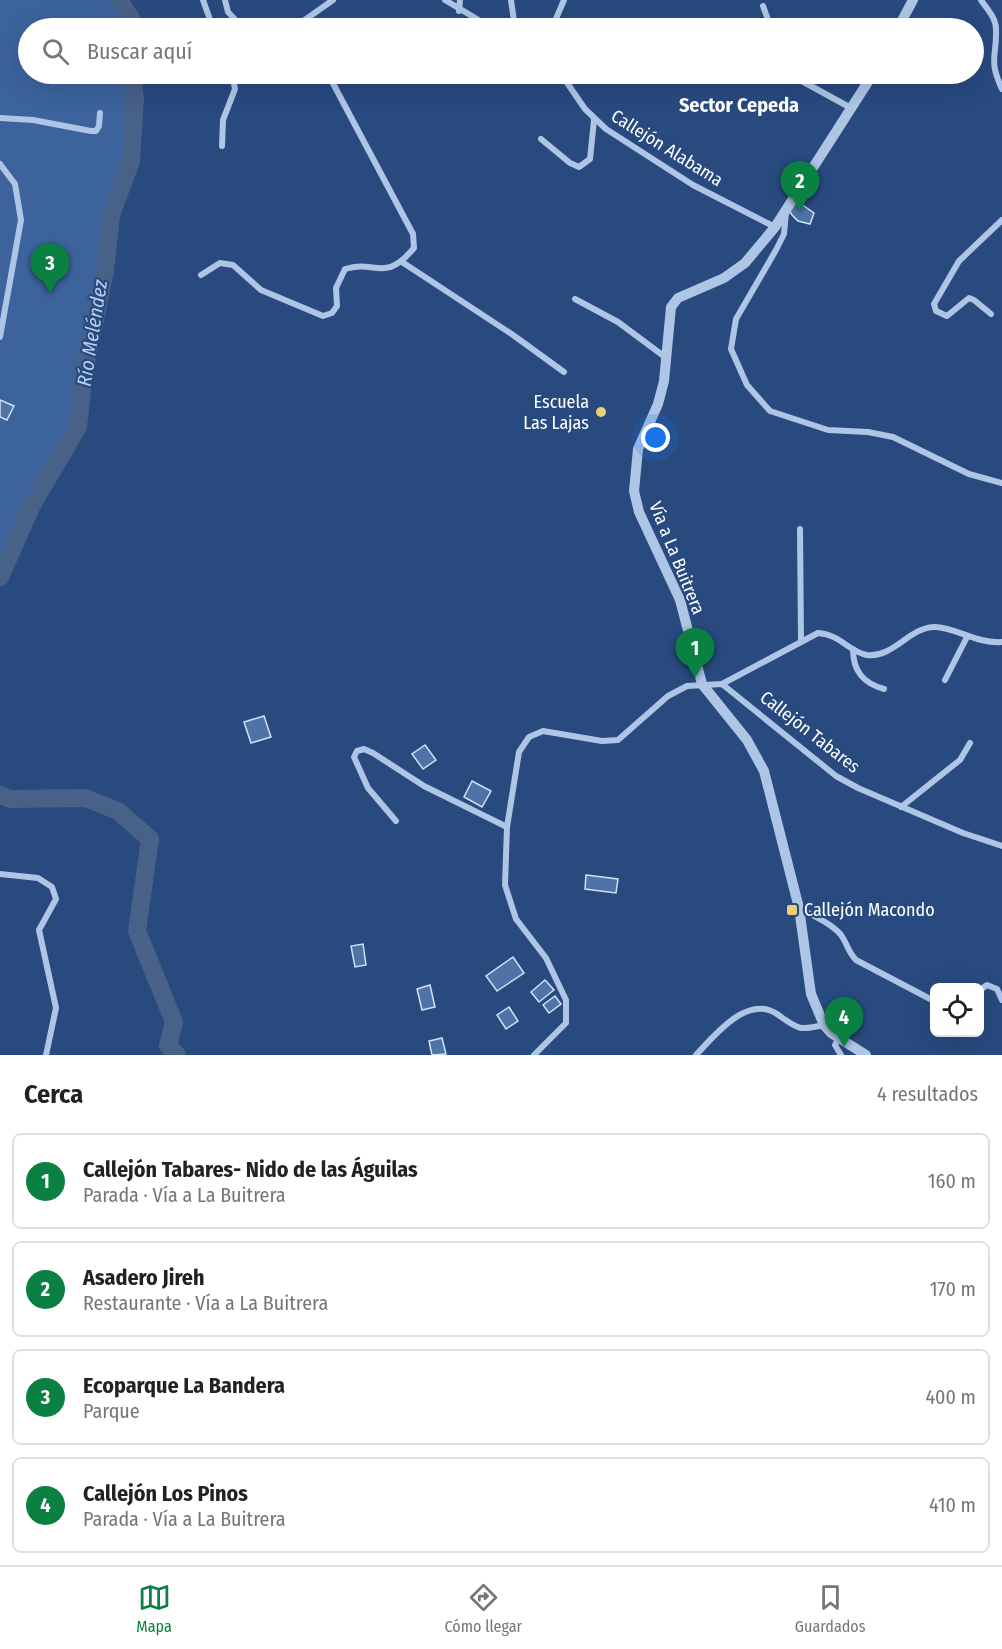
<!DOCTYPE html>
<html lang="es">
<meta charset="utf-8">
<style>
:root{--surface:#fff;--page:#f2f2f2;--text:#222;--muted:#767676;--line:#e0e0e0;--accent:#0b8043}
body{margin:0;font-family:"Fira Sans Condensed",sans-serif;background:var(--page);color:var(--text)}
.controls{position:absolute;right:18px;bottom:18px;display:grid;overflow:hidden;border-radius:9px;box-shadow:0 6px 24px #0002}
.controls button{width:54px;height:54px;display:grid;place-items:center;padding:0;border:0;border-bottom:2px solid var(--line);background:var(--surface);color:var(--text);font:30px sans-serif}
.you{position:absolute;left:656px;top:438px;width:21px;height:21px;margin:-15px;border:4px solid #fff;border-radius:50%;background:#1a73e8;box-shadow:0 0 0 9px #1a73e833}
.badge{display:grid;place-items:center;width:39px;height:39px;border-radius:50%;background:var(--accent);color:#fff;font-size:20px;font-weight:700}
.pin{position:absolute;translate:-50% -50px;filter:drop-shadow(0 2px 3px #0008)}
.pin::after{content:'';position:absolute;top:32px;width:21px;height:18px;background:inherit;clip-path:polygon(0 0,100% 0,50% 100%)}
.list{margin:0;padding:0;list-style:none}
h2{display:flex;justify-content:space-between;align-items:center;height:78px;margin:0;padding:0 24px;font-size:26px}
h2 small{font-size:20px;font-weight:400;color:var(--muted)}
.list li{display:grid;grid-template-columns:39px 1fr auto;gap:18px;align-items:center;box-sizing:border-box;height:96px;margin:0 12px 12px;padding:0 12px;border:2px solid var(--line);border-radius:9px}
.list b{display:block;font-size:22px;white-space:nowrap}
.list p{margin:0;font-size:20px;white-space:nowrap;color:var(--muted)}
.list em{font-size:20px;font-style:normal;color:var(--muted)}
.icon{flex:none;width:33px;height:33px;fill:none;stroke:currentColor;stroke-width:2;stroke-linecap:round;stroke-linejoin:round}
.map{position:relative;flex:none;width:1002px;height:1055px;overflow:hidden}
.search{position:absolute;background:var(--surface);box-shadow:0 6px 24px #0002;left:18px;right:18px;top:18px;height:66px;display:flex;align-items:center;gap:15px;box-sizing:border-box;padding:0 21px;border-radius:33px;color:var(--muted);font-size:22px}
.sheet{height:510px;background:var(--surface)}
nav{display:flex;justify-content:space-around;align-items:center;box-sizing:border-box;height:84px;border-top:2px solid var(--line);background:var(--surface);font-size:16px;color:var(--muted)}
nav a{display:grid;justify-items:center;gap:3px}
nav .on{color:var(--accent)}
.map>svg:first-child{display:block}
.green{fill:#3c639c}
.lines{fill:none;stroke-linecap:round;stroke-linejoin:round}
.river{stroke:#486187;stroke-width:18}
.building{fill:#5073a7;stroke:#d1e0f4;stroke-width:1.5}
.minor{stroke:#aec5e5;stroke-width:6}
.tertiary{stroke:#aec5e5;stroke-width:10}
.poi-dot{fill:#edcf75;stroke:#284a7f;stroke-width:2}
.labels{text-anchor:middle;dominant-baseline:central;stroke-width:4.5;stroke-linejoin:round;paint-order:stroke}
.street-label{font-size:18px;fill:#fff;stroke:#284a7f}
.poi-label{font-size:18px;fill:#fff;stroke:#284a7f;text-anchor:end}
.neighbourhood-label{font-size:20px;font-weight:bold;fill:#fff;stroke:#284a7f}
.water-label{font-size:20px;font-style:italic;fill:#bacfed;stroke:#284a7f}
</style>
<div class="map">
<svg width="1002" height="1055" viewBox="0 0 1002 1055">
<rect width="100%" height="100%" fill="#284a7f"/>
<polygon class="green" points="0,0 119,0 137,28 28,28 28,74 132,74 135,98 131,161 111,215 105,271 84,372 78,427 32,505 0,577"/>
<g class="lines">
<g class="river">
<polyline points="119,0 137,28"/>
<polyline points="0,577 32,505 78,427 84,372 105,271 111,215 131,161 135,98 132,74"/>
<polyline points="0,795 10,799 85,798 118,811 150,839 137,931 174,1022 168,1046 177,1055"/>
</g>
</g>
<g class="building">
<polygon points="794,199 814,213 810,224 798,221 792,215 788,208"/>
<polygon points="0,400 14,406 7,420 0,417"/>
<polygon points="264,716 271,737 251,743 244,722"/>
<polygon points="425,745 436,760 423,769 412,754"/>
<polygon points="472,781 491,791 482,807 464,797"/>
<polygon points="586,875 618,879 616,893 585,889"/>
<polygon points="363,944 366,965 355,967 351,946"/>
<polygon points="513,957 524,973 497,991 486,976"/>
<polygon points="545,980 554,990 539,1002 531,992"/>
<polygon points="430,985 435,1007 422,1010 417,989"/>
<polygon points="555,996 561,1004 549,1013 543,1005"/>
<polygon points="509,1007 518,1021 506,1029 497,1015"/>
<polygon points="442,1038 446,1054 432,1055 429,1041"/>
</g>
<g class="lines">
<g class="minor">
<polyline points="203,0 213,28"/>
<polyline points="225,0 228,12 243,28"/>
<polyline points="445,0 492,28"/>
<polyline points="511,0 515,28"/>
<path d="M981,0C987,9 996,18 996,29C997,57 988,59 1002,89"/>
<polyline points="763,6 771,28"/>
<polyline points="459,11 460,0"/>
<polyline points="298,28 299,24 333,0"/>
<polyline points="552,28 564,0"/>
<polyline points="297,74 310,80 328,74"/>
<polyline points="561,74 585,109 606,129 693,185 775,227"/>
<polyline points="789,74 851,108"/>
<polyline points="0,118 33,120 91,131 96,131 99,126 100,113"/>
<polyline points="541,139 570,163 579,167 590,159 594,120"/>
<polyline points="222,146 223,120 235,89 232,74"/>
<polyline points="0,164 15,184 21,220 0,337"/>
<polyline points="786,212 784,234 776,250 736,319 731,349 747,385 770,411 828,430 868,432 893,437 969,474 1002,483"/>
<polyline points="402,262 513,335 564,372"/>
<path d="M201,275L220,263L233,265L261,290L323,316L332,313L337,306L336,288L345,269C376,259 384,284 414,248L413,234L328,74"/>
<polyline points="575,299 618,322 665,357"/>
<polyline points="991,314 974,300 969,298 947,316 936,311 934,304 959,261 1002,220"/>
<polyline points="800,529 801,641"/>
<path d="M853,649C853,671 863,683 884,689"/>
<polyline points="945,680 967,637"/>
<path d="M722,684L818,633C842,635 848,652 867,655C894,658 909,627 935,627C955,627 976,644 1002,642"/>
<polyline points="901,807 960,760 970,743"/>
<polyline points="396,821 368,788 354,757 357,751 364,749 373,753 424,786 507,827"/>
<polyline points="0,874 38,878 52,887 56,899 39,930 56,1008 46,1055"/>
<path d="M799,908C813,916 831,923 841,935C847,943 848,952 856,960L934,1001"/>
<polyline points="980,990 987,985 997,989 1002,1000"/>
<polyline points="839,1038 835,1045 841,1055"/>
<polyline points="534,1055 566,1023 566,1000 546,958 516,919 505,885 507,827 519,752 529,737 543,731 602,741 618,740 668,696 687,686 722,684 836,776 858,788 963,833 1002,846"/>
<path d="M696,1055C714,1036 747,994 777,1014C798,1029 798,1031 824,1025"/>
</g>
<g class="tertiary">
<polyline points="898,28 913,0"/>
<polyline points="866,1055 831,1033 824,1025 811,994 799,908 764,771 747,740 702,684 680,600 639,512 634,491 638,449 658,404 664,381 671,307 678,298 724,278 745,263 775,227 873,74"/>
</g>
</g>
<g class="poi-dot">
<circle cx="601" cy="412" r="6"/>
<rect x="786" y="904" width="12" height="12" rx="3"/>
</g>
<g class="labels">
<g class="street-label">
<text transform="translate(667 148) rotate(32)">Callejón Alabama</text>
<text transform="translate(677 558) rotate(68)">Vía a La Buitrera</text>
<text transform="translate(810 732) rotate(38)">Callejón Tabares</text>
</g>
<g class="poi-label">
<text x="589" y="402">Escuela<tspan x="589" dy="21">Las Lajas</tspan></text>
<text x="804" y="910" text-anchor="start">Callejón Macondo</text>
</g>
<g class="neighbourhood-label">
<text x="739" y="105">Sector Cepeda</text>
</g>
<g class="water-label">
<text transform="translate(92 333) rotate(-81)">Río Meléndez</text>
</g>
</g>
</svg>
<div class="controls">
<button><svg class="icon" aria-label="locate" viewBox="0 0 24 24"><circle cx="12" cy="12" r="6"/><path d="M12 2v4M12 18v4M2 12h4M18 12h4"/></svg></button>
</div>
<div class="you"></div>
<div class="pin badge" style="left:695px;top:678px">1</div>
<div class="pin badge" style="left:800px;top:211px">2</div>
<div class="pin badge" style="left:50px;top:293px">3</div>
<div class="pin badge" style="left:844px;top:1047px">4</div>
<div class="search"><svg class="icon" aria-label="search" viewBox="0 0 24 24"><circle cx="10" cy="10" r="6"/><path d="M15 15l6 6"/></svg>Buscar aquí</div>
</div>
<section class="sheet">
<h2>Cerca<small>4 resultados</small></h2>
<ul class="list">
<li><span class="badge">1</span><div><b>Callejón Tabares- Nido de las Águilas</b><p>Parada · Vía a La Buitrera</p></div><em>160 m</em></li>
<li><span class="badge">2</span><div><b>Asadero Jireh</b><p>Restaurante · Vía a La Buitrera</p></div><em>170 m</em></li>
<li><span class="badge">3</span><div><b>Ecoparque La Bandera</b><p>Parque</p></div><em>400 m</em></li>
<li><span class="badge">4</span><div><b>Callejón Los Pinos</b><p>Parada · Vía a La Buitrera</p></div><em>410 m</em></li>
</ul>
</section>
<nav>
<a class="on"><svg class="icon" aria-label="map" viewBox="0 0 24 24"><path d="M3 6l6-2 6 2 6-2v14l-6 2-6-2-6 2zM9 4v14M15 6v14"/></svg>Mapa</a>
<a><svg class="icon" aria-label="directions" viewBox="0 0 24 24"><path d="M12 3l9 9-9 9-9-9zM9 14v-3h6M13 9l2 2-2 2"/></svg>Cómo llegar</a>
<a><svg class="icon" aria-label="saved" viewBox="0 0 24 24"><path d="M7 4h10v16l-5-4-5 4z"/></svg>Guardados</a>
</nav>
